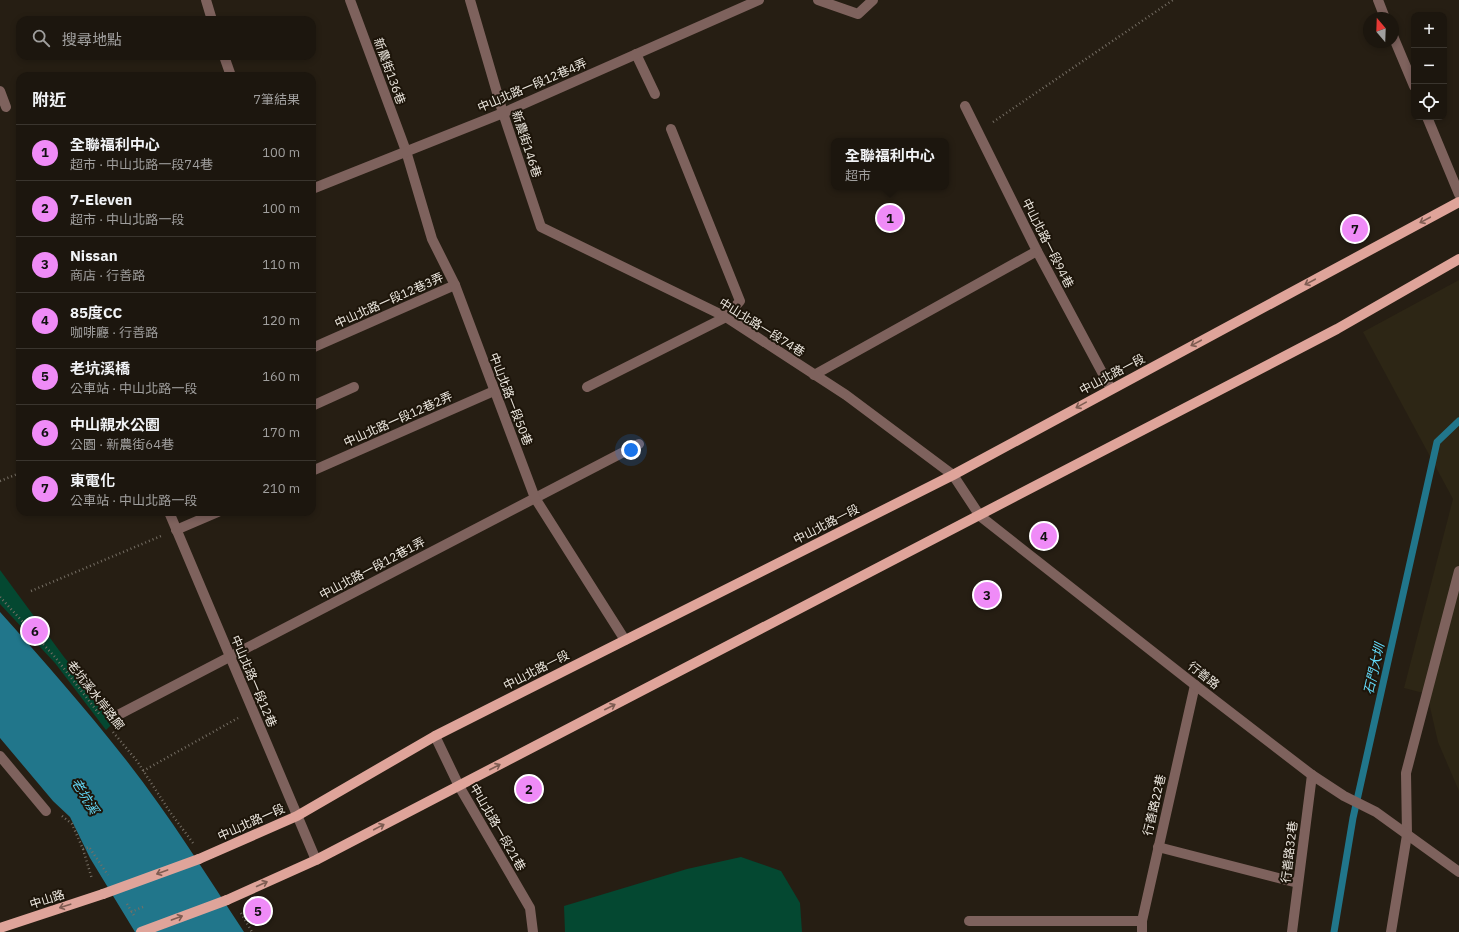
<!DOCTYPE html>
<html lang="zh-TW">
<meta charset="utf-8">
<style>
:root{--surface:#1c160e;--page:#251f17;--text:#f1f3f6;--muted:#a09f9e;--line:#3a352e;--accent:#ef8bf7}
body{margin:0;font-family:"IBM Plex Sans","Noto Sans TC",sans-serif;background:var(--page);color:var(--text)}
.controls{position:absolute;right:12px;top:12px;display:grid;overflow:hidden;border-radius:8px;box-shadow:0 2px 6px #0003}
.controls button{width:36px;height:36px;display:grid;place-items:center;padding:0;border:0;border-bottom:1px solid var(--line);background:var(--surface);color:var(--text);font:20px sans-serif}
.compass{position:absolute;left:1363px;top:12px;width:36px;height:36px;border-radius:50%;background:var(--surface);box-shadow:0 2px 6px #0003;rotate:341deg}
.you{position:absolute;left:631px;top:450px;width:14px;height:14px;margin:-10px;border:3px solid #fff;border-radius:50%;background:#1a73e8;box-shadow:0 0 0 6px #1a73e833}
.badge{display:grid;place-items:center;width:26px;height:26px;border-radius:50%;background:var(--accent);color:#111;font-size:13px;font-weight:700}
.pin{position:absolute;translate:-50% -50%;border:2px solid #fff;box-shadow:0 1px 4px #0006}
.popup{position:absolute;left:831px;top:138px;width:118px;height:52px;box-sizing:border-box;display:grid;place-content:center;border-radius:8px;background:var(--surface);filter:drop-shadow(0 1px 3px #0005);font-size:13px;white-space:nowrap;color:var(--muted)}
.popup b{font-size:15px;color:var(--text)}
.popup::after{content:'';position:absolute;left:50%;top:100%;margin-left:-8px;border:8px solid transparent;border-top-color:var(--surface)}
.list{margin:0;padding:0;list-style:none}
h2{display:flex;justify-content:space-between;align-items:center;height:52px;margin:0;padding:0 16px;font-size:17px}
h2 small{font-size:13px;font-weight:400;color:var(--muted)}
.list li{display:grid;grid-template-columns:26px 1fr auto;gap:12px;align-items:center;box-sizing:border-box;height:56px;padding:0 16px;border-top:1px solid var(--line)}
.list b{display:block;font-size:15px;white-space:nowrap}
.list p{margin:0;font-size:13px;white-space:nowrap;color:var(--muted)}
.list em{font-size:13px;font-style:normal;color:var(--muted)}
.icon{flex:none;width:22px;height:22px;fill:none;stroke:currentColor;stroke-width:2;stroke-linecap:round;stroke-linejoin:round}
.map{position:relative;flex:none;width:1459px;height:932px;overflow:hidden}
.search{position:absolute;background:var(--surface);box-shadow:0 2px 6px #0003;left:16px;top:16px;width:300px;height:44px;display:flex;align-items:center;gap:10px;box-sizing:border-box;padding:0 14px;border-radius:12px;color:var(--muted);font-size:15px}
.panel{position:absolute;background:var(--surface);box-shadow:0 2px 6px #0003;left:16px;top:72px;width:300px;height:444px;border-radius:12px}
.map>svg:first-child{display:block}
.industrial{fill:#2d2615}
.green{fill:#044831}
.water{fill:#21768b}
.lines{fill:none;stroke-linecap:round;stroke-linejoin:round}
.stream{stroke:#21768b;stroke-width:7}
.path{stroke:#766f65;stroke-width:2.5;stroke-dasharray:1 3;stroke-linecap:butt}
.lane{stroke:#7e625d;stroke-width:10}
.street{stroke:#7e625d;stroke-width:10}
.primary{stroke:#dfa49a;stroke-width:10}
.primary-bridge{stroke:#dfa49a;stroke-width:10}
.oneway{stroke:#7e5c52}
.labels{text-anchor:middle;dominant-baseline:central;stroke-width:4;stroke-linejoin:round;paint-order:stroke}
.street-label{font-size:12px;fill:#ede8e0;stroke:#1d150a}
.water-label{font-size:13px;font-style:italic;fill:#63d9f8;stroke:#1d150a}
</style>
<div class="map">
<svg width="1459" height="932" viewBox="0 0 1459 932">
<rect width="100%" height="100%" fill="#261e13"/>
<polygon class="industrial" points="1459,280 1459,791 1438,742 1427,694 1404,688 1453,499 1363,332"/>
<g class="green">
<polygon points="0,570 64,657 116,720 106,730 55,663 0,604"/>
<polygon points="741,857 781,871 800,903 802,932 565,932 564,906 687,869"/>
</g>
<path class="water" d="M0,612C43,660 86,709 126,760C169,815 206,874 244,932H135L90,858L70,817L53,801L0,738Z"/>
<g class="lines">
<polyline class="stream" points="1334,932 1353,818 1437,442 1459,421"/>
<g class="path">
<polyline points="993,122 1173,0"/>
<polyline points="0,481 20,473"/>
<polyline points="31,591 161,536"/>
<polyline points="0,597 55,657 100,715"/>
<polyline points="113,732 137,761 170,812 193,843"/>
<polyline points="143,771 238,718"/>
<polyline points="62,816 72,824 83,849 89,847 108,875"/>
<polyline points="83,849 92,879"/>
<polyline points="127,904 135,917"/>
<polyline points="131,912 145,906"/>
<polyline points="241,913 252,932"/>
</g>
<g class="lane">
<polyline points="818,0 858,14 873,0"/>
<polyline points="636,54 655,94"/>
<polyline points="0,91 6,107"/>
<polyline points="965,106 1037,251 1111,389"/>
<polyline points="312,348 455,285"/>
<polyline points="814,375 1037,251"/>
<polyline points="312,471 494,391"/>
<polyline points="176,530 218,512"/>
<polyline points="118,715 639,444"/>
<polyline points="435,736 459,786 530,908 533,932"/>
<polyline points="1158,847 1298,883"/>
<polyline points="969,921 1142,921"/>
<polyline points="1142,932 1142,921 1195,685"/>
<polyline points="1292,932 1312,775"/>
<polyline points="1391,932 1407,835 1406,773 1459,571"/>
</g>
<g class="street">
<polyline points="206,0 212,20"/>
<polyline points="350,0 406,151 432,239 455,285 535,498 625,640"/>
<polyline points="470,0 503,113 541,227 726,317 846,395 953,475 980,516 1195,685 1312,775 1344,796 1376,812 1459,872"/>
<polyline points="1378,0 1385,18"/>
<polyline points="1393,36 1414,86"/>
<polyline points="224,56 231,76"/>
<polyline points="1427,117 1459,194"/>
<polyline points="312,189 503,113 759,0"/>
<polyline points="587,387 726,317 740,301 671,129"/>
<polyline points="312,406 354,387"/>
<polyline points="169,512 316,860"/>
<polyline points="0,756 46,811"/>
</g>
<g class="primary">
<polyline points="199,859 297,816 435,736 953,475 1459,202"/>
<polyline points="227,900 316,860 1337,329 1459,259"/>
<polyline points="0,928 103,894"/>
</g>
<g class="primary-bridge">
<polyline points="103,894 199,859"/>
<polyline points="141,932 227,900"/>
</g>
</g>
<defs><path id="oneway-shaft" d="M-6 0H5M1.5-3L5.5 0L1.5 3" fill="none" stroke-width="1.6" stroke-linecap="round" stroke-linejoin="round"/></defs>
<g class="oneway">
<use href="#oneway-shaft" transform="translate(1425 220) rotate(152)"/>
<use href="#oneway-shaft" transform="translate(1310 282) rotate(152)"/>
<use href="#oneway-shaft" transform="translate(1196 343) rotate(152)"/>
<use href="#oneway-shaft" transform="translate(1081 405) rotate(151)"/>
<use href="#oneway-shaft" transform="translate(610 707) rotate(-27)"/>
<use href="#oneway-shaft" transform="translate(495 767) rotate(-27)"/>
<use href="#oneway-shaft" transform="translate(379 827) rotate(-28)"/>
<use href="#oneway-shaft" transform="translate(162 872) rotate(160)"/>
<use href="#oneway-shaft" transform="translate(262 884) rotate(-24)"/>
<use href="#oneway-shaft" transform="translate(65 906) rotate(162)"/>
<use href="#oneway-shaft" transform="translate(177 918) rotate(-20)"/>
</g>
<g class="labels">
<g class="street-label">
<text transform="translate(390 71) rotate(70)">新農街136巷</text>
<text transform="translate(532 85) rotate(-23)">中山北路一段12巷4弄</text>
<text transform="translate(527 144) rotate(72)">新農街146巷</text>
<text transform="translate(1048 243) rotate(63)">中山北路一段94巷</text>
<text transform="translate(389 300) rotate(-24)">中山北路一段12巷3弄</text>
<text transform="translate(762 327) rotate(32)">中山北路一段74巷</text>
<text transform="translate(1112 374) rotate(-28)">中山北路一段</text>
<text transform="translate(511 399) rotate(69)">中山北路一段50巷</text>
<text transform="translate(398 419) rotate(-24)">中山北路一段12巷2弄</text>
<text transform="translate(826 524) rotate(-27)">中山北路一段</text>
<text transform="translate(372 568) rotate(-28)">中山北路一段12巷1弄</text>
<text transform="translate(536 670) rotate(-27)">中山北路一段</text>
<text transform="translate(1204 675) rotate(38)">行善路</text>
<text transform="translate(254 681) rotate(67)">中山北路一段12巷</text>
<text transform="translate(96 695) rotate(52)">老坑溪水岸路廊</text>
<text transform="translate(1154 805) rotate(-77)">行善路22巷</text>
<text transform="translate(251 822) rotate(-24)">中山北路一段</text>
<text transform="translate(498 827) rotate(60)">中山北路一段21巷</text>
<text transform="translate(1289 852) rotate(-83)">行善路32巷</text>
<text transform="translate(47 899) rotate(-18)">中山路</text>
</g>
<g class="water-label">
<text transform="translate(1374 669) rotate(-77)">石門大圳</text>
<text transform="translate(85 796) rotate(59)">老坑溪</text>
</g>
</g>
</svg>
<div class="controls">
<button>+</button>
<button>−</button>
<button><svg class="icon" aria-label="locate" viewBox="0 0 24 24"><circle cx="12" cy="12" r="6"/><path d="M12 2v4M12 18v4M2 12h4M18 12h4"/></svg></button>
</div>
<svg class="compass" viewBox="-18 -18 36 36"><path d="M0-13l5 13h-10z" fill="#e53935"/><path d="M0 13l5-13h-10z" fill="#a09f9e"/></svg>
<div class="you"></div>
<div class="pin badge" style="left:890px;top:218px">1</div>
<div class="popup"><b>全聯福利中心</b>超市</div>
<div class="pin badge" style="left:529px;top:789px">2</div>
<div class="pin badge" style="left:987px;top:595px">3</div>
<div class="pin badge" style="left:1044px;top:536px">4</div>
<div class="pin badge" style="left:258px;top:911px">5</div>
<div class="pin badge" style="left:35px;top:631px">6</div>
<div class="pin badge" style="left:1355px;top:229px">7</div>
<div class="search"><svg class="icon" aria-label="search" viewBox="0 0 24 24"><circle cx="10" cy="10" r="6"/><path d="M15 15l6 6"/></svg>搜尋地點</div>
<section class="panel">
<h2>附近<small>7筆結果</small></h2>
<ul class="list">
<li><span class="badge">1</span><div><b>全聯福利中心</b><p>超市 · 中山北路一段74巷</p></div><em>100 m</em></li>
<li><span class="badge">2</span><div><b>7-Eleven</b><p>超市 · 中山北路一段</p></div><em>100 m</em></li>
<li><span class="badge">3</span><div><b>Nissan</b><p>商店 · 行善路</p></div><em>110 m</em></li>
<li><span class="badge">4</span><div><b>85度CC</b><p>咖啡廳 · 行善路</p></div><em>120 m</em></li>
<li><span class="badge">5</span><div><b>老坑溪橋</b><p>公車站 · 中山北路一段</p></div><em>160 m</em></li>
<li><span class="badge">6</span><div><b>中山親水公園</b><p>公園 · 新農街64巷</p></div><em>170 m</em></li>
<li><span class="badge">7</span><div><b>東電化</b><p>公車站 · 中山北路一段</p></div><em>210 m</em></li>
</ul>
</section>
</div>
